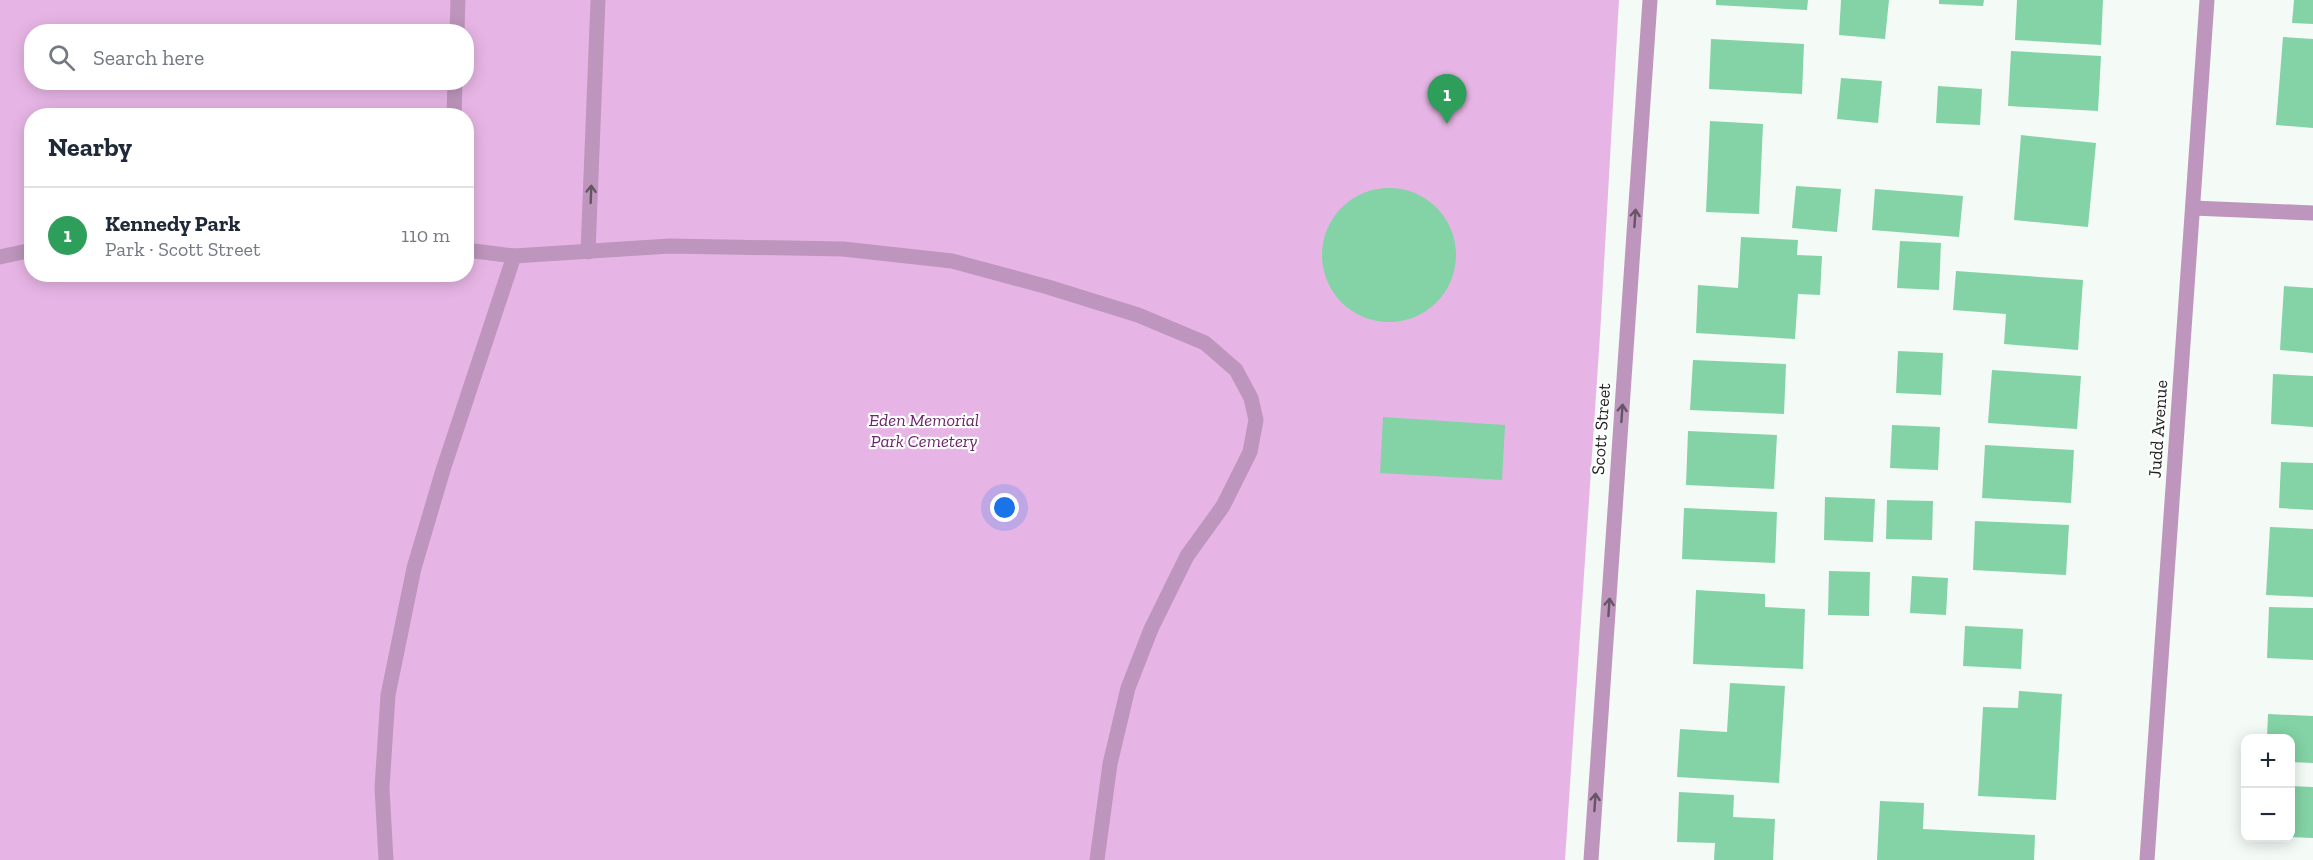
<!DOCTYPE html>
<meta charset="utf-8">
<style>
:root{--surface:#fff;--page:#f6f6f7;--text:#1f2937;--muted:#747a83;--line:#e0e1e3;--accent:#8c268c}
body{margin:0;font-family:"Zilla Slab",serif;background:var(--page);color:var(--text)}
.controls{position:absolute;right:18px;bottom:18px;display:grid;overflow:hidden;border-radius:12px;box-shadow:0 3px 15px #0003}
.controls button{width:54px;height:54px;display:grid;place-items:center;padding:0;border:0;border-bottom:2px solid var(--line);background:var(--surface);color:var(--text);font:30px sans-serif}
.you{position:absolute;left:1005px;top:508px;width:21px;height:21px;margin:-15px;border:4px solid #fff;border-radius:50%;background:#1a73e8;box-shadow:0 0 0 9px #1a73e833}
.badge{display:grid;place-items:center;width:39px;height:39px;border-radius:50%;background:var(--accent);color:#fff;font-size:20px;font-weight:700}
.pin{position:absolute;translate:-50% -50px;filter:drop-shadow(0 2px 3px #0008)}
.pin::after{content:'';position:absolute;top:32px;width:21px;height:18px;background:inherit;clip-path:polygon(0 0,100% 0,50% 100%)}
.list{margin:0;padding:0;list-style:none}
h2{display:flex;justify-content:space-between;align-items:center;height:78px;margin:0;padding:0 24px;font-size:26px}
h2 small{font-size:20px;font-weight:400;color:var(--muted)}
.list li{display:grid;grid-template-columns:39px 1fr auto;gap:18px;align-items:center;box-sizing:border-box;height:96px;padding:0 24px;border-top:2px solid var(--line)}
.list b{display:block;font-size:22px;white-space:nowrap}
.list p{margin:0;font-size:20px;white-space:nowrap;color:var(--muted)}
.list em{font-size:20px;font-style:normal;color:var(--muted)}
.icon{flex:none;width:33px;height:33px;fill:none;stroke:currentColor;stroke-width:2;stroke-linecap:round;stroke-linejoin:round}
.map{position:relative;flex:none;width:2313px;height:860px;overflow:hidden}
.search{position:absolute;background:var(--surface);box-shadow:0 3px 15px #0003;left:24px;top:24px;width:450px;height:66px;display:flex;align-items:center;gap:15px;box-sizing:border-box;padding:0 21px;border-radius:24px;color:var(--muted);font-size:22px}
.panel{position:absolute;background:var(--surface);box-shadow:0 3px 15px #0003;left:24px;top:108px;width:450px;height:174px;border-radius:24px}
.map>svg:first-child{display:block}
.green{fill:#e7b5e5;fill-rule:evenodd}
.building{fill:#83d3a6}
.lines{fill:none;stroke-linecap:round;stroke-linejoin:round}
.lane{stroke:#be95bc;stroke-width:15}
.street{stroke:#be95bc;stroke-width:15}
.oneway{stroke:#655565}
.labels{text-anchor:middle;dominant-baseline:central;stroke-width:4.5;stroke-linejoin:round;paint-order:stroke}
.park-label{font-size:18px;font-style:italic;fill:#6a266a;stroke:#fff}
.street-label{font-size:18px;fill:#1d201e;stroke:#fff}
</style>
<div class="map">
<svg width="2313" height="860" viewBox="0 0 2313 860">
<rect width="100%" height="100%" fill="#f4fbf6"/>
<path class="green" d="M0,0H1619L1600,335L1565,860H0ZM32,32H466V82H32ZM32,116H466V274H32Z"/>
<g class="building">
<polygon points="1716,0 1808,0 1807,10 1716,5"/>
<polygon points="1841,0 1889,0 1885,39 1839,35"/>
<polygon points="1939,0 1984,0 1983,6 1939,4"/>
<polygon points="2017,0 2103,0 2101,45 2015,40"/>
<polygon points="2294,0 2313,0 2313,24 2292,23"/>
<polygon points="2283,37 2313,39 2313,128 2276,125"/>
<polygon points="1711,39 1804,44 1802,94 1709,89"/>
<polygon points="2011,51 2101,56 2098,111 2008,106"/>
<polygon points="1841,78 1882,81 1878,123 1837,119"/>
<polygon points="1938,86 1982,89 1980,125 1936,123"/>
<polygon points="1710,121 1763,124 1759,214 1706,212"/>
<polygon points="2021,135 2096,143 2088,227 2014,220"/>
<polygon points="1796,186 1841,189 1837,232 1792,228"/>
<circle cx="1389" cy="255" r="67"/>
<polygon points="1875,189 1963,196 1959,237 1872,230"/>
<polygon points="1741,237 1798,240 1797,255 1822,256 1820,295 1798,294 1795,339 1696,333 1698,285 1738,288"/>
<polygon points="1900,241 1941,243 1939,290 1897,288"/>
<polygon points="1956,271 2083,280 2078,350 2004,344 2006,314 1953,310"/>
<polygon points="2284,286 2313,288 2313,353 2280,350"/>
<polygon points="1898,351 1943,353 1941,395 1896,393"/>
<polygon points="1693,360 1786,364 1784,414 1690,410"/>
<polygon points="1992,370 2081,376 2077,429 1988,423"/>
<polygon points="2273,374 2313,376 2313,427 2271,424"/>
<polygon points="1383,417 1505,425 1502,480 1380,473"/>
<polygon points="1892,425 1940,427 1938,470 1890,468"/>
<polygon points="1688,431 1777,435 1774,489 1686,485"/>
<polygon points="1985,445 2074,450 2071,503 1982,498"/>
<polygon points="2281,462 2313,463 2313,510 2279,508"/>
<polygon points="1825,497 1875,499 1873,542 1824,540"/>
<polygon points="1887,500 1933,501 1932,540 1886,539"/>
<polygon points="1684,508 1777,512 1775,563 1682,559"/>
<polygon points="1975,521 2069,525 2066,575 1973,570"/>
<polygon points="2270,527 2313,529 2313,597 2266,595"/>
<polygon points="1829,571 1870,572 1869,616 1828,615"/>
<polygon points="1912,576 1948,578 1946,615 1910,613"/>
<polygon points="1696,590 1765,594 1765,607 1805,609 1803,669 1693,664"/>
<polygon points="2269,607 2313,608 2313,660 2267,658"/>
<polygon points="1965,626 2023,629 2021,669 1963,666"/>
<polygon points="1730,683 1785,686 1779,783 1677,777 1680,729 1727,732"/>
<polygon points="2019,691 2062,694 2056,800 1978,796 1983,707 2018,708"/>
<polygon points="2268,714 2313,716 2313,763 2290,762 2290,738 2267,738"/>
<polygon points="2290,786 2313,787 2313,838 2290,837"/>
<polygon points="1679,792 1734,795 1733,817 1775,819 1773,860 1714,860 1715,843 1677,842"/>
<polygon points="1880,801 1924,803 1923,829 2035,835 2034,860 1877,860"/>
</g>
<g class="lines">
<g class="lane">
<polyline points="457,32 458,0"/>
<polyline points="454,116 455,82"/>
<polyline points="466,250 514,256 670,246 843,249 952,261 1048,287 1138,315 1205,343 1236,370 1251,398 1256,420 1250,452 1223,506 1187,556 1151,629 1128,688 1110,764 1097,860"/>
<polyline points="588,252 598,0"/>
<polyline points="0,257 32,250"/>
<polyline points="386,860 382,788 388,695 414,568 443,470 514,256"/>
</g>
<g class="street">
<polyline points="2193,208 2313,213"/>
<polyline points="1591,860 1650,0"/>
<polyline points="2147,860 2207,0"/>
</g>
</g>
<defs><path id="oneway-shaft" d="M-6 0H5M1.5-3L5.5 0L1.5 3" fill="none" stroke-width="1.6" stroke-linecap="round" stroke-linejoin="round" transform="scale(1.5)"/></defs>
<g class="oneway">
<use href="#oneway-shaft" transform="translate(591 194) rotate(-88)"/>
<use href="#oneway-shaft" transform="translate(1635 218) rotate(-86)"/>
<use href="#oneway-shaft" transform="translate(1622 413) rotate(-86)"/>
<use href="#oneway-shaft" transform="translate(1609 607) rotate(-86)"/>
<use href="#oneway-shaft" transform="translate(1595 802) rotate(-86)"/>
</g>
<g class="labels">
<g class="park-label">
<text x="924" y="420">Eden Memorial<tspan x="924" dy="21">Park Cemetery</tspan></text>
</g>
<g class="street-label">
<text transform="translate(1601 429) rotate(-86)">Scott Street</text>
<text transform="translate(2158 429) rotate(-86)">Judd Avenue</text>
</g>
</g>
</svg>
<div class="controls">
<button>+</button>
<button>−</button>
</div>
<div class="you"></div>
<div class="pin badge" style="left:1447px;top:124px;background:#2e9e5b">1</div>
<div class="search"><svg class="icon" aria-label="search" viewBox="0 0 24 24"><circle cx="10" cy="10" r="6"/><path d="M15 15l6 6"/></svg>Search here</div>
<section class="panel">
<h2>Nearby<small></small></h2>
<ul class="list">
<li><span class="badge" style="background:#2e9e5b">1</span><div><b>Kennedy Park</b><p>Park · Scott Street</p></div><em>110 m</em></li>
</ul>
</section>
</div>
